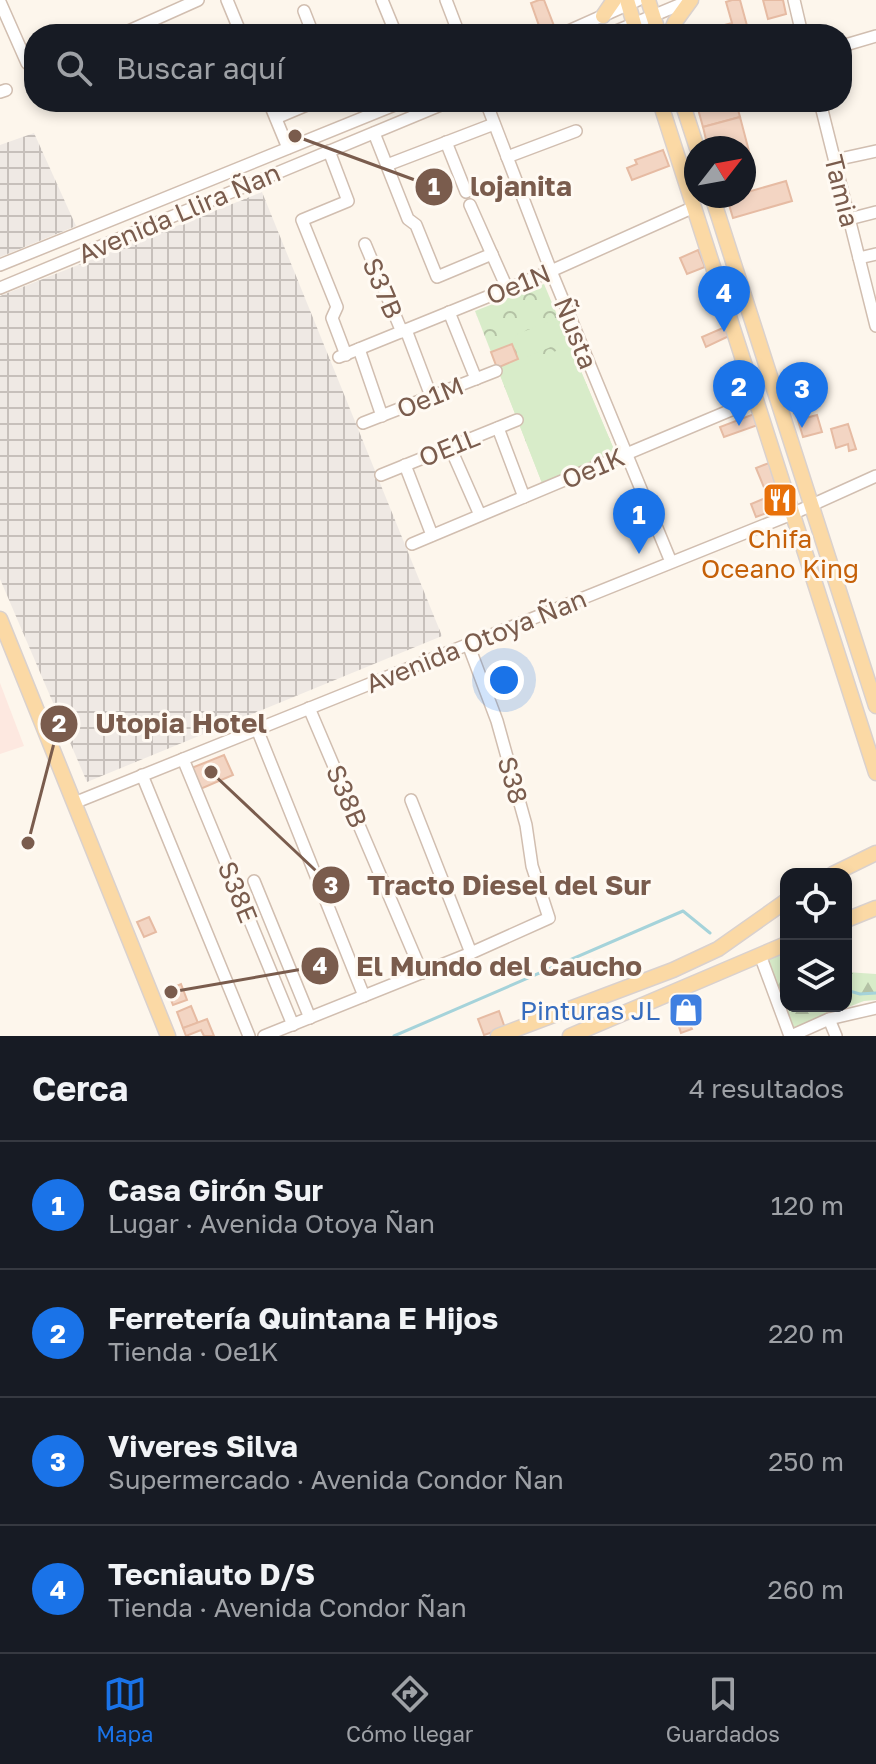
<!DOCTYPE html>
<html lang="es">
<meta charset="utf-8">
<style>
:root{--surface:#171b24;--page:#20242c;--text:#f1f3f6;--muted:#9ea1a6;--line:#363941;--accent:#1a73e8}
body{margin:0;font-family:"Golos Text",sans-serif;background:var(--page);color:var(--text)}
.controls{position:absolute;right:24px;bottom:24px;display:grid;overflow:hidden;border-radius:16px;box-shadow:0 4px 12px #0003}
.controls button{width:72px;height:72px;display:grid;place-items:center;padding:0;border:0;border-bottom:2px solid var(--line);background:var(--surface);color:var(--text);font:40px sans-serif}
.compass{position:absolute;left:684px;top:136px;width:72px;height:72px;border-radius:50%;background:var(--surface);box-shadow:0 4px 12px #0003;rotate:59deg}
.you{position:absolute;left:504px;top:680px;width:28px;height:28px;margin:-20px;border:6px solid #fff;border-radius:50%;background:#1a73e8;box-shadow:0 0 0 12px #1a73e833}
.badge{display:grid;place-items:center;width:52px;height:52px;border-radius:50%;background:var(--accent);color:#fff;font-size:26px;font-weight:700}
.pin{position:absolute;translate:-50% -66px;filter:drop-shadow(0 2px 4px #0008)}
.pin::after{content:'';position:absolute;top:42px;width:28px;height:24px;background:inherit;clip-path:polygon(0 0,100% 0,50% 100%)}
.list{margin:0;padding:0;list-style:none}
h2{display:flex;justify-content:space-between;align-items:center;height:104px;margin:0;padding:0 32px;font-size:34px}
h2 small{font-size:26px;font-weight:400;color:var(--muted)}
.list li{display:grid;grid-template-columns:52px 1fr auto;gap:24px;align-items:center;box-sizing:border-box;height:128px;padding:0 32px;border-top:2px solid var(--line)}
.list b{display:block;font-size:30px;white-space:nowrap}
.list p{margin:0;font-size:26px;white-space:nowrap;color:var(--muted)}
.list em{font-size:26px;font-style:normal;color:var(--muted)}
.icon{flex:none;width:44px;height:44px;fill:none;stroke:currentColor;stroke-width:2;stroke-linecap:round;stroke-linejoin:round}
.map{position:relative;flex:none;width:876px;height:1036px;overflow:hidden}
.search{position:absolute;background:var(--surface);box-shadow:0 4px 12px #0003;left:24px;right:24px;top:24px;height:88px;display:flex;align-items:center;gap:20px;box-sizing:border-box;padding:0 28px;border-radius:32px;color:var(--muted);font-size:30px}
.sheet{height:616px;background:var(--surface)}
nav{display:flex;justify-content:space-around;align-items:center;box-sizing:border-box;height:112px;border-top:2px solid var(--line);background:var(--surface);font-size:22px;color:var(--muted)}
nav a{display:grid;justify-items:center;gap:4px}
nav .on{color:var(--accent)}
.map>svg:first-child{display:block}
.commercial{fill:#fde8e0}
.industrial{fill:url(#industrial-grid)}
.forest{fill:url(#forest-firs)}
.park{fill:url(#park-crowns)}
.pitch{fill:#d8ecc9}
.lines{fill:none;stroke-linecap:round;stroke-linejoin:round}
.stream{stroke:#a5d3da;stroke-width:3}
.building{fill:#f3d5c3;stroke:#e6bba3;stroke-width:2}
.minor-casing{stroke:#d1beb0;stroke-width:14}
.major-casing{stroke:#dad1cd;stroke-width:17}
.minor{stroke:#fff;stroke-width:11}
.major{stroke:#fbd9a5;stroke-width:14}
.labels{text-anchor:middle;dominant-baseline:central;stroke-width:6;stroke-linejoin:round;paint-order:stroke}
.street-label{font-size:26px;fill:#7a5c4d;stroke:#fffaf3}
.food-label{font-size:26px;fill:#c56008;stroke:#fffaf3}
.shop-label{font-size:26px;fill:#366cbe;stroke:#fffaf3;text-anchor:end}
.leader{fill:none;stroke:#7a5c4d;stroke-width:3}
.callout-dot{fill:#7a5c4d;stroke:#fffaf3;stroke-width:3}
.mark-label{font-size:24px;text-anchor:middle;font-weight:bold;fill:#fff}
.callout-label{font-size:28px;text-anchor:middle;font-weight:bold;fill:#7a5c4d;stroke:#fffaf3;stroke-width:6;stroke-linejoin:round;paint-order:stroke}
</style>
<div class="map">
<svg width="876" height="1036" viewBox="0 0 876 1036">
<defs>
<pattern id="industrial-grid" width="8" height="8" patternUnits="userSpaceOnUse" patternTransform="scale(2)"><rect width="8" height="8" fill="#efe9e4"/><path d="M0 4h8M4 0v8" fill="none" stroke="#c7c0bb"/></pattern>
<pattern id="forest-firs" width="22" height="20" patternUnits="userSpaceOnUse" patternTransform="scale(2)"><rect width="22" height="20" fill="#d8ecc9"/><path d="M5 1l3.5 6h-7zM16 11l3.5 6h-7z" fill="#b4c2a5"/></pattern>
<pattern id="park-crowns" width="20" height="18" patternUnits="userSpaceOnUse" patternTransform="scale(2)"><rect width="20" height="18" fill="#d8ecc9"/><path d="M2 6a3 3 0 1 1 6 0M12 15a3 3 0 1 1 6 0" fill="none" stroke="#b4c2a5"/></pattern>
</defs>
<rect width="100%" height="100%" fill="#fdf6ec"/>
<polygon class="commercial" points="0,683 24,746 0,754"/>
<g class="industrial">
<polygon points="34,133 76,226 0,257 0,145"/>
<polygon points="262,192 442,636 87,782 0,579 0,296"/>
</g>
<polygon class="forest" points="786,953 786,1006 846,1006 846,972 876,974 876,1000 864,1001 793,1028 766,958"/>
<polygon class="park" points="544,284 615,452 542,483 475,311"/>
<g class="pitch">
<polygon points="558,318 567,340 525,358 515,335"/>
<polygon points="570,345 615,452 542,483 500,375"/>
</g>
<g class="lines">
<g class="stream">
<polyline points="846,990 860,994 876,993"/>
<polyline points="394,1036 683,911 710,933"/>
</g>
</g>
<g class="building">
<polygon points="539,0 544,0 556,31 542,34 531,3"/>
<polygon points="732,0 740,0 749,33 691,34 732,23 726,2"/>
<polygon points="763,0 783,0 786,14 768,19"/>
<polygon points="696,102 736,102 740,117 703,127"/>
<polygon points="740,117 750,155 744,157 744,148 708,148 703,127"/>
<polygon points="663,150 669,166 632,180 627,168 637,164 635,160"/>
<polygon points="786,181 792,201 733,218 727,198 744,196 744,193"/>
<polygon points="698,250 705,267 687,274 680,258"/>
<polygon points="725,327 729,336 706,347 702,337"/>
<polygon points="512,344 518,359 497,368 491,352"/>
<polygon points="741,377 750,399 730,407 721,385"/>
<polygon points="809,390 814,408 794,413 789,395"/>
<polygon points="754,414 758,425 724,437 720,427"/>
<polygon points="817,415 822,432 803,437 798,420"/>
<polygon points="848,424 856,449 849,451 848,444 836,448 831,429"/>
<polygon points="769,463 782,504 780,508 756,517 751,504 768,497 756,468"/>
<polygon points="224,755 233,775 198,790 189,769"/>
<polygon points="149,917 156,932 144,937 137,922"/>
<polygon points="181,984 187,1000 173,1005 167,990"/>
<polygon points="696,1001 702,1018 690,1025 692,1029 681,1033 674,1011"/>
<polygon points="191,1006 198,1023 183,1028 177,1012"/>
<polygon points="499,1011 505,1028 484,1035 478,1019"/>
<polygon points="207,1019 214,1036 204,1036 201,1030 186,1036 183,1028"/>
</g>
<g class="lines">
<defs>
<g id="minor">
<polyline points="227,0 241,34"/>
<polyline points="382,0 396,34"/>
<polyline points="446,0 459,34"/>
<polyline points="794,0 802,34"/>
<polyline points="0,2 27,63 34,68"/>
<polyline points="304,11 313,34"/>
<polyline points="122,34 198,0"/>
<polyline points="562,34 638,0"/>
<polyline points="609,34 691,0"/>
<polyline points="842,46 876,36"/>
<polyline points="0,92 6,90"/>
<polyline points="269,102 288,148"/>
<polyline points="486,102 551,271 671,562"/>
<polyline points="820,102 876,326"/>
<polyline points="276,118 314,102"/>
<polyline points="374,133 408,219 416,225 437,277 492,254"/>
<polyline points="446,142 466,192"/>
<polyline points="329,151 348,201 302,220 337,307 332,318 346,355"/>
<polyline points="507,157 576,131"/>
<polyline points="835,160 876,151"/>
<polyline points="387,165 494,124"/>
<polyline points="470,205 507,288"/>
<polyline points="849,219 876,212"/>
<polyline points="365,244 402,332"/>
<polyline points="859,258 876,254"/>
<polyline points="0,265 402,102"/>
<polyline points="0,288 448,102"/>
<polyline points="449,312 476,379"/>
<polyline points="406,330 431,396"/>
<polyline points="359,349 382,416"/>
<polyline points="339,357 551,271 694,207"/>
<polyline points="363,423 496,371"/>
<polyline points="498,428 524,497"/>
<polyline points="450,447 480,515"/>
<polyline points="405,465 432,535"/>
<polyline points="381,475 517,420"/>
<polyline points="412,544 755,400"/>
<polyline points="309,708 422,973"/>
<polyline points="257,729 364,996"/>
<polyline points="183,759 293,1025"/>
<polyline points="142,775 249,1036"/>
<polyline points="411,800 471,953"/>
<polyline points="74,803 792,514 876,476"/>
<polyline points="254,881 310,1018"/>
<polyline points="760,955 790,1036"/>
<polyline points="829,1019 836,1036"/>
<polyline points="264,1036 471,953 549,918 532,866 526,825 497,721 468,644"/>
<polyline points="791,1036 829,1019 876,1008"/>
</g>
<g id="major">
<polyline points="627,0 637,34"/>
<polyline points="648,0 659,34"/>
<polyline points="603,16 614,0"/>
<polyline points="611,33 613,34"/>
<polyline points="670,34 675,22 691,0"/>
<polyline points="660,102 876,773"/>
<polyline points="682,102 697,148"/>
<polyline points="712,196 876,706"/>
<polyline points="0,619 168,1036"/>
<polyline points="833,874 876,853"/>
<polyline points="846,920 876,908"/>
<polyline points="498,1036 673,970 718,949 786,901"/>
<polyline points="570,1036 786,944"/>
</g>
</defs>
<use href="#minor" class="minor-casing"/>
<use href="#major" class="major-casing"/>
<use href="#minor" class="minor"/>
<use href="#major" class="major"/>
</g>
<defs>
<symbol id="restaurant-square" viewBox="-11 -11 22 22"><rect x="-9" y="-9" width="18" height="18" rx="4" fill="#e8710a" stroke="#fffaf3"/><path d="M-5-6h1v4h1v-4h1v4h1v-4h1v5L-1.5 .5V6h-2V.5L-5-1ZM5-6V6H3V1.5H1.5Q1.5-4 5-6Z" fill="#fff"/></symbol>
<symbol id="shop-square" viewBox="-11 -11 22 22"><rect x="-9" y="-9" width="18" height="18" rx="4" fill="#3f7fe0" stroke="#fffaf3"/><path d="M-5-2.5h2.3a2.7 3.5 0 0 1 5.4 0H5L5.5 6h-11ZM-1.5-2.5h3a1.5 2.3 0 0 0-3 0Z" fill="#fff"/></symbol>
</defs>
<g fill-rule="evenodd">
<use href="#restaurant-square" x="760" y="480" width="40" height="40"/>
<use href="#shop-square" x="666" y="990" width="40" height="40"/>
</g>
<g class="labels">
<g class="street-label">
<text transform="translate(842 191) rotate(76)">Tamia</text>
<text transform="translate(179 213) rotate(-23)">Avenida Llira Ñan</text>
<text transform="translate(518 284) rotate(-22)">Oe1N</text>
<text transform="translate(383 288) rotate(67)">S37B</text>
<text transform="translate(576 333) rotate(68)">Ñusta</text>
<text transform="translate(430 397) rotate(-22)">Oe1M</text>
<text transform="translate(449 447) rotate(-22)">OE1L</text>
<text transform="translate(593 468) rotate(-23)">Oe1K</text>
<text transform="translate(476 641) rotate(-22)">Avenida Otoya Ñan</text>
<text transform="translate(513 780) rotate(74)">S38</text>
<text transform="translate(347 796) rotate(67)">S38B</text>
<text transform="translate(238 892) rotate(68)">S38E</text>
</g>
<g class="food-label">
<text x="780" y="538">Chifa<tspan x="780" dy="30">Oceano King</tspan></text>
</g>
<g class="shop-label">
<text x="660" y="1010">Pinturas JL</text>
</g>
</g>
<path class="leader" d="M295 136L434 187M28 843L59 724M211 772L331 885M171 992L320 966"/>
<g class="callout-dot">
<circle cx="295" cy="136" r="8"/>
<circle cx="28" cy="843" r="8"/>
<circle cx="211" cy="772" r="8"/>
<circle cx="171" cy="992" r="8"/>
<circle cx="434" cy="187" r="20"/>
<circle cx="59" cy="724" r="20"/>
<circle cx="331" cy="885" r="20"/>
<circle cx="320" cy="966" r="20"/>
</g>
<g class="mark-label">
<text x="434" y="195">1</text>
<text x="59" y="732">2</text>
<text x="331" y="894">3</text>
<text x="320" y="974">4</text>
</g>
<g class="callout-label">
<text x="521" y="196">lojanita</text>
<text x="181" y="733">Utopia Hotel</text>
<text x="509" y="895">Tracto Diesel del Sur</text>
<text x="499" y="976">El Mundo del Caucho</text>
</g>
</svg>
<div class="controls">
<button><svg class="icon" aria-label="locate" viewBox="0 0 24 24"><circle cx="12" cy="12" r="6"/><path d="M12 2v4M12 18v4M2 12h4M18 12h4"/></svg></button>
<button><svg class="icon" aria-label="layers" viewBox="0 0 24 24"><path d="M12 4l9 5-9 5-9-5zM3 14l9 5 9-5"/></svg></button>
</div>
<svg class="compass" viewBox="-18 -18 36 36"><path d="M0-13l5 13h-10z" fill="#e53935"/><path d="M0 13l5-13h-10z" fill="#9ea1a6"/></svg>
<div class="you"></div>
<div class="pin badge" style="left:639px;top:554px">1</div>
<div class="pin badge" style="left:739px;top:426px">2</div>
<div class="pin badge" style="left:802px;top:428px">3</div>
<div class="pin badge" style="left:724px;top:332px">4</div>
<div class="search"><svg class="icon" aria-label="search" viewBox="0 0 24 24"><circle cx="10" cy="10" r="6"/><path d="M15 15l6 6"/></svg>Buscar aquí</div>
</div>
<section class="sheet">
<h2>Cerca<small>4 resultados</small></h2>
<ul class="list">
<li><span class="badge">1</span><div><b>Casa Girón Sur</b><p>Lugar · Avenida Otoya Ñan</p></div><em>120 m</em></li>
<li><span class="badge">2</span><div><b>Ferretería Quintana E Hijos</b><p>Tienda · Oe1K</p></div><em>220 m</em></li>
<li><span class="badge">3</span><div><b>Viveres Silva</b><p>Supermercado · Avenida Condor Ñan</p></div><em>250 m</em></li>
<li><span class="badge">4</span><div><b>Tecniauto D/S</b><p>Tienda · Avenida Condor Ñan</p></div><em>260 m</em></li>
</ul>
</section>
<nav>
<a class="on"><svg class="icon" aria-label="map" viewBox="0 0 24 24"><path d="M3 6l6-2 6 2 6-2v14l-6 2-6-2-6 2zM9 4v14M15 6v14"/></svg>Mapa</a>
<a><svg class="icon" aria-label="directions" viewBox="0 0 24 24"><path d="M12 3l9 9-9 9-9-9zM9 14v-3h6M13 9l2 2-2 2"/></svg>Cómo llegar</a>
<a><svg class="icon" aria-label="saved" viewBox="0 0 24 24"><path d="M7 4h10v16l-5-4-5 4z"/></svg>Guardados</a>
</nav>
